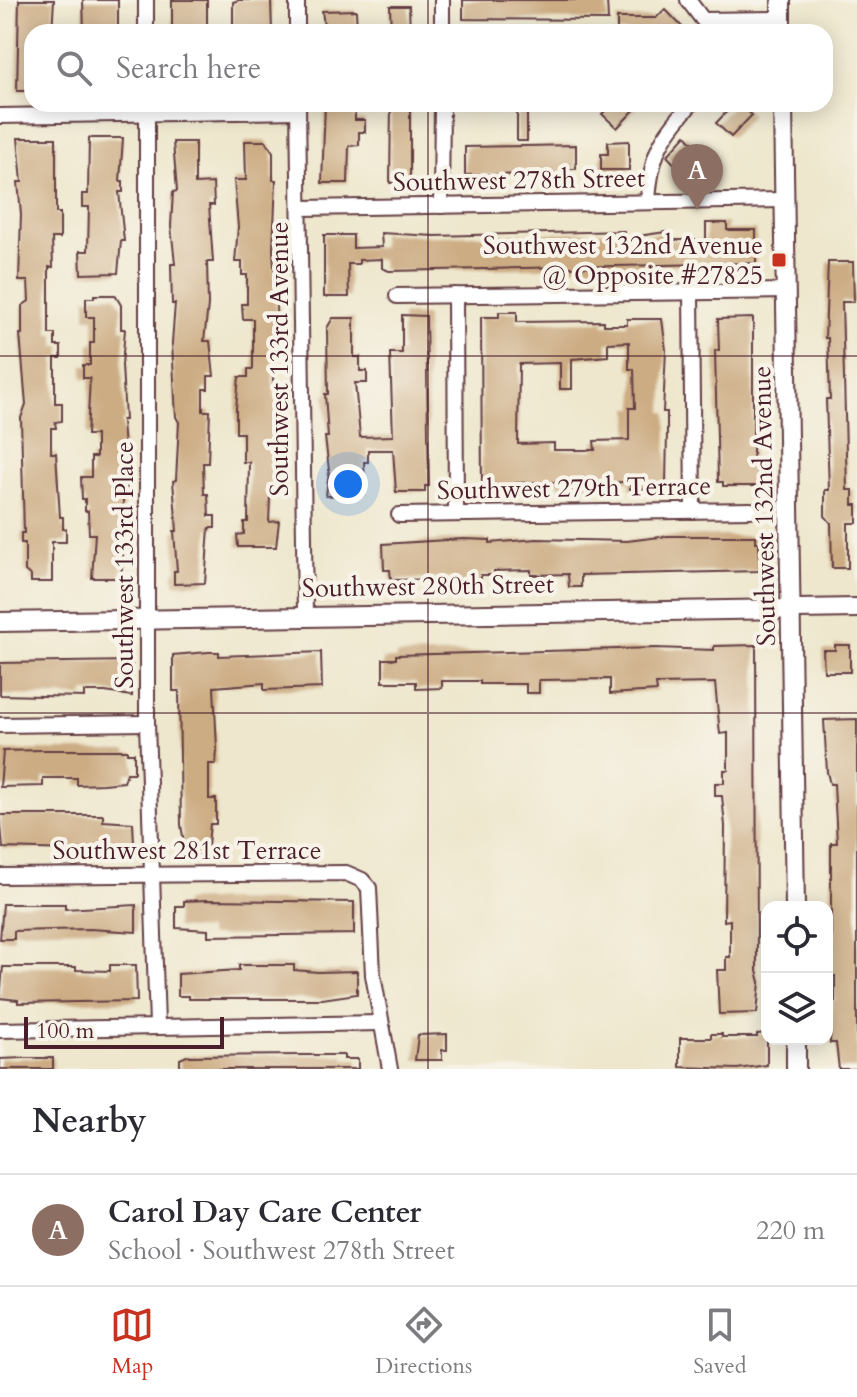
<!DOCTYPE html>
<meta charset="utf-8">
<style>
:root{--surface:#fff;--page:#f2f2f3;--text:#2b2b33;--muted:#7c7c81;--line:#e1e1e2;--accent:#c8321e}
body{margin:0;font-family:Cardo,serif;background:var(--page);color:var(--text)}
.controls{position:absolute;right:24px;bottom:24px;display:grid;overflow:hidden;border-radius:16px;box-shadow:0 4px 20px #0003}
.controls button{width:72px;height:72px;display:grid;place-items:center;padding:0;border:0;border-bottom:2px solid var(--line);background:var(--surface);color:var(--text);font:40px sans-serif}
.scale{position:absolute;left:24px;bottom:20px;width:200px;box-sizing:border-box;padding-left:8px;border:4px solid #4a1f2b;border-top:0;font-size:22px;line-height:28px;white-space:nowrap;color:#4a1f2b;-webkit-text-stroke:6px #f7f3e8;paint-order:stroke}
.you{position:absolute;left:348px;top:484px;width:28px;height:28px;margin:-20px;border:6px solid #fff;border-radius:50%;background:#1a73e8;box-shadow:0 0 0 12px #1a73e833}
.badge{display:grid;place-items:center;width:52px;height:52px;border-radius:50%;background:var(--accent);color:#fff;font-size:26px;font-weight:700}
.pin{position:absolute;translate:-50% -66px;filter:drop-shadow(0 2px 4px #0008)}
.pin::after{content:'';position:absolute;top:42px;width:28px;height:24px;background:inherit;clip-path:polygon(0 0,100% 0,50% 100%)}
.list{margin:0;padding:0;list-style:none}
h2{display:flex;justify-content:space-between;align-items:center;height:104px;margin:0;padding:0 32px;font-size:34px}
h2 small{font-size:26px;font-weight:400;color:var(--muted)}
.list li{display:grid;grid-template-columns:52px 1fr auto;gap:24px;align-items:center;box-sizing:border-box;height:112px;padding:0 32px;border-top:2px solid var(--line)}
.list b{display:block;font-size:30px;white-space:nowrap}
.list p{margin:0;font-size:26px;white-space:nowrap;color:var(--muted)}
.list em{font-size:26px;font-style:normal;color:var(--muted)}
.icon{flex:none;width:44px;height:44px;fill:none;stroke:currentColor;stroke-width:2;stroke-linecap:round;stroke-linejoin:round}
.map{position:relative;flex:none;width:857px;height:1069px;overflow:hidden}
.search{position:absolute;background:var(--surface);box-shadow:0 4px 20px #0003;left:24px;right:24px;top:24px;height:88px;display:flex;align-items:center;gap:20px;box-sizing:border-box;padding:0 28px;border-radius:24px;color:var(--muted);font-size:30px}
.sheet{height:216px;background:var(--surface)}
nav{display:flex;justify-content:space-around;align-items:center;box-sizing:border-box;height:112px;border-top:2px solid var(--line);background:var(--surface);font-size:22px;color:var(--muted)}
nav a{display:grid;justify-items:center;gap:4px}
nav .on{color:var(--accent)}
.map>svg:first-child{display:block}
.building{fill:#ccac83;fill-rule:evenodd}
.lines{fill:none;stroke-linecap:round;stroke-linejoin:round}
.minor-casing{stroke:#633d43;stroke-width:18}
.tertiary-casing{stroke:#633d43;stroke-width:22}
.minor{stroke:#fff;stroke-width:14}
.tertiary{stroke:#fff;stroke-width:18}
.grid{fill:none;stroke:#4a1f2b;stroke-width:2;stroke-opacity:0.55}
.poi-dot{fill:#c8321e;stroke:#f7f3e8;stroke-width:3}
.labels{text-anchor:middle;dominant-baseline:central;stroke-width:8;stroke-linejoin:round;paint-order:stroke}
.street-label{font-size:26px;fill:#4a1f2b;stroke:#f7f3e8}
.poi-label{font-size:26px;fill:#4a1f2b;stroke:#f7f3e8;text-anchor:end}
</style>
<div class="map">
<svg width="857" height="1069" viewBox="0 0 857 1069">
<rect width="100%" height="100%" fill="#f7f3e8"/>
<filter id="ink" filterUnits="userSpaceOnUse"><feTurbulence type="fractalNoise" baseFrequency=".0125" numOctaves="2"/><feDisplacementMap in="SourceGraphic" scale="16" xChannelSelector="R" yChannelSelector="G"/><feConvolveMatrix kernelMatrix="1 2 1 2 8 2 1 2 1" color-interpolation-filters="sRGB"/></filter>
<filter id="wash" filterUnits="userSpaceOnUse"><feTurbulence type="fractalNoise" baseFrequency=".006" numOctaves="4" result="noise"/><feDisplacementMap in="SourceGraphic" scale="32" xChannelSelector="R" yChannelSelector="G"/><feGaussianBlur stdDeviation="1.8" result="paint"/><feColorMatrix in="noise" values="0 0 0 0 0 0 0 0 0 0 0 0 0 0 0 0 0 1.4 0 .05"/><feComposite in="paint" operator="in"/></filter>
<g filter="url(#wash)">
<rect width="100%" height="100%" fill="#eee7cd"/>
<g id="blocks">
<g class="building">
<polygon points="19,0 54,0 52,32 32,32 32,91 17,91"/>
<polygon points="83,0 118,0 118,32 84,32"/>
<rect x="172" y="0" width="35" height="32"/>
<polygon points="239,0 271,0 272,32 233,32 233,2"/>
<polygon points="463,0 607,0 608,20 463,19"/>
<polygon points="390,6 409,6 410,32 391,32"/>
<polygon points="665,9 687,32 617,32 617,18 656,18"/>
<polygon points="356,10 357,32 325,32 322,11"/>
<polygon points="325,104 355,104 355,120 365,120 365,132 359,132 359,145 349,146 348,183 322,183"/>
<polygon points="391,104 410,104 410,182 390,183"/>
<rect x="517" y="104" width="10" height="37"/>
<polygon points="611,104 640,104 617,128 602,114"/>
<polygon points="734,104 740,104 752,115 731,137 716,123"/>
<polygon points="686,135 701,152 681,171 667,156"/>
<polygon points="18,138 56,138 56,213 60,213 60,238 52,238 53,267 49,267 49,334 55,334 55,346 61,346 61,358 55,358 55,403 62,403 62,421 55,422 56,428 51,428 51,453 56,453 60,517 63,517 63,529 66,529 66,542 52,542 52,582 31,582 31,576 25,571 25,543 21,543 21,533 24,533 21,418 26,404 20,334 22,334 22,306 29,301 28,281 19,281 21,214 18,182 22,182"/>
<polygon points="89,138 123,138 120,181 123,181 123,192 119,192 124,241 121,241 118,273 81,274 80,251 88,251 89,207 82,207 82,194 88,194"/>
<polygon points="245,141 266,141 273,152 273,180 276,180 273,249 278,345 275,345 273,380 278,418 275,418 276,491 270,497 269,522 279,521 276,547 238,547 237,535 244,534 244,522 248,522 249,462 243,462 243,433 236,433 236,408 239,377 248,377 248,369 253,369 253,319 243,319 242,304 247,304 247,275 242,275 242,262 235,262 238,227 234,180 246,180"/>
<polygon points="629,141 629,170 601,170 601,154 608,154 608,142"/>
<polygon points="173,142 195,142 195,184 213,183 214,205 209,205 213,262 207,262 208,305 204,341 210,341 214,376 208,376 208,389 203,389 203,411 210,411 208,463 203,463 204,494 208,494 209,516 215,516 215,528 209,528 205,583 174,584 174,571 177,571 174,531 177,531 173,481 176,480 179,422 176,417 172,343 175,304 172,304 171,264 175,264 171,226 173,192 177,191"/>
<polygon points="576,145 576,169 562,169 562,174 465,175 465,147"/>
<polygon points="706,223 727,223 727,230 756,230 756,263 389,271 382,268 382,259 359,260 359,264 348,264 349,297 324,297 324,235 353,235 353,248 382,247 381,233 435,236 624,231 624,238 666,232 666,240 706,240"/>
<polygon points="828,262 853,262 854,302 842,302 847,490 853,490 853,505 857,505 857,523 848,523 848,568 832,568 831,523 825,516 825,490 829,490 826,399 830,399 828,338 825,338"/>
<polygon points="94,295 115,295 121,305 121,329 125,329 122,365 125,420 122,420 127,496 123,496 123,532 127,532 127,542 124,542 121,578 92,578 95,534 89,534 88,511 85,511 85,499 82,499 81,477 91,477 91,457 96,457 96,435 87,435 90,378 83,378 83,365 90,365 90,343 94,343 94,317 86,317 86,298 94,298"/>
<path d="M499,312H517V322L604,321V325H627V319H662L666,350L663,412H667V432L666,483H662V489H630V481L575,487H559V482L516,483V491H482L481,317H499ZM629,342V369H634L635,408H629V440L594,441L595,450H554V443L518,444L519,364L560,363V389H572V359L608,356V343Z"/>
<polygon points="402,315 426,316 429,486 425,486 425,492 396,492 393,450 368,450 368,462 364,462 365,494 326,496 329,470 325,437 328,437 325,394 328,394 327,328 333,318 354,318 354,357 360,357 360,371 367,371 367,383 355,383 360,437 393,436 390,353 402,353"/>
<polygon points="753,318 753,466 758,466 759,486 723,486 723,482 718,482 715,350 719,350 718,319"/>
<polygon points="668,536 756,536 756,542 759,542 760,571 581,575 581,587 569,587 568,574 531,575 531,570 494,571 494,575 481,575 481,586 453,585 454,579 391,580 390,570 384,570 383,544 463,539 490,540 490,543 536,539 627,541"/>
<polygon points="756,645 757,971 760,982 757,1013 719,1014 717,970 726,970 726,957 730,957 730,920 724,921 725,826 722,796 715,796 715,783 724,783 724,770 728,770 728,733 720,734 715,683 656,684 657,691 610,694 610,679 539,680 539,693 526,693 526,684 480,684 480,681 442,681 442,688 416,689 416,682 383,682 383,659 396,659 396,655 655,648 714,650 714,646"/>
<polygon points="835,645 850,645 850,672 824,672 823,650 835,650"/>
<polygon points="209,652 219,652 219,656 321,652 322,688 264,690 264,683 214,687 217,749 216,764 209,764 209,799 216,799 216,824 210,824 207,855 186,854 181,825 179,691 173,691 173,655"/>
<polygon points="132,661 132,696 105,692 84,692 84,697 0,695 0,663"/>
<polygon points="857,719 857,1069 839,1069 836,1043 830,1043 832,1001 835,1001 835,976 831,976 831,843 837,843 834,784 830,784 827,772 824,720"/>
<polygon points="42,750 127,750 127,753 134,753 134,773 127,773 124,782 103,784 77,785 77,778 43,778 43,786 0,787 3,751"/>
<polygon points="0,815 103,815 103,821 133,823 134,844 73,850 3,848"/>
<polygon points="207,900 354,902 354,934 208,936 208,930 176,928 176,906 184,906 184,901"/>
<polygon points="3,904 65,904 65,909 136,905 136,932 90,929 14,931 14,939 0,939"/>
<polygon points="110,965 136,965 137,1001 18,1003 18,1000 0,998 3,967 76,967 76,970 110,971"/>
<polygon points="239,965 294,965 294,970 318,972 357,971 357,994 322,999 189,999 189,996 178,996 178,974 239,970"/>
<polygon points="767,1033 767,1065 737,1069 680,1067 680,1038 711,1038 711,1034 722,1034 722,1037 757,1037 757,1034"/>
<polygon points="447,1034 447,1050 442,1050 442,1060 415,1060 418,1035"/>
<polygon points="303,1055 344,1055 344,1059 358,1059 358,1069 180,1069 180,1059 187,1056"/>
<polygon points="24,1058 53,1058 53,1069 0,1069 0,1059"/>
</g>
</g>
</g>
<g filter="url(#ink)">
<use href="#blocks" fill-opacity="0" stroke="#633d43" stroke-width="2"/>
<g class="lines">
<defs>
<g id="minor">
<polyline points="146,0 146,32"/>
<polyline points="297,0 297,32"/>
<polyline points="442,0 442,32"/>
<polyline points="688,0 703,20 781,19"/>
<polyline points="147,104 147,723 157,1025"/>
<polyline points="298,104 305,614"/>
<polyline points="0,116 298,111"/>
<path d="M648,201C651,155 660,138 691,104"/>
<polyline points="441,206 442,104"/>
<polyline points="302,208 785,200"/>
<polyline points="691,292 693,511"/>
<polyline points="455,295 456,513"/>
<polyline points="397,296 786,291"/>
<polyline points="399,515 751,510"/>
<polyline points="0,725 147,723"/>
<polyline points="0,876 346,873 362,880 369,888 373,975 390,1069"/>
<polyline points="0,1030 380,1023"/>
</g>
<g id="tertiary">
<polyline points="781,0 781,32"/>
<polyline points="783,104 795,907"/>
<polyline points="0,622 857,608"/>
<polyline points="796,1039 796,1069"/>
</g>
</defs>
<use href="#minor" class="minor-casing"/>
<use href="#tertiary" class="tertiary-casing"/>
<use href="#minor" class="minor"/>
<use href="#tertiary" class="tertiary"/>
</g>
</g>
<path class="grid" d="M428,0V32M428,104V1069M0,356H857M0,713H857"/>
<rect class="poi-dot" x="771" y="252" width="16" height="16" rx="4"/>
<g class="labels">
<g class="street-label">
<text transform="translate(519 180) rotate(-1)">Southwest 278th Street</text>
<text transform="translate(279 359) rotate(-90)">Southwest 133rd Avenue</text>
<text transform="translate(574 488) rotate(-1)">Southwest 279th Terrace</text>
<text transform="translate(764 506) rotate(-91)">Southwest 132nd Avenue</text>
<text transform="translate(124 565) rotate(-90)">Southwest 133rd Place</text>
<text transform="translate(428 586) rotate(-1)">Southwest 280th Street</text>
<text x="187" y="850">Southwest 281st Terrace</text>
</g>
<g class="poi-label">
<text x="763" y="245">Southwest 132nd Avenue<tspan x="763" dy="30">@ Opposite #27825</tspan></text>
</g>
</g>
</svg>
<div class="controls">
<button><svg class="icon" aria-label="locate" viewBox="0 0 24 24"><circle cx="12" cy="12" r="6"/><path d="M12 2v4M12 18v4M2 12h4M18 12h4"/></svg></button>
<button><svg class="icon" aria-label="layers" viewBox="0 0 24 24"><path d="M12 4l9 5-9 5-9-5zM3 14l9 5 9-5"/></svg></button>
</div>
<div class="scale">100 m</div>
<div class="you"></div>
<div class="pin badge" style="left:697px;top:210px;background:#8d6e63">A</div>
<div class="search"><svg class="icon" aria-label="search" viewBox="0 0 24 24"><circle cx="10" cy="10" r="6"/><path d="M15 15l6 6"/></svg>Search here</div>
</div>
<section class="sheet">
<h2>Nearby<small></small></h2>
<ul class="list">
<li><span class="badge" style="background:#8d6e63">A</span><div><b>Carol Day Care Center</b><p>School · Southwest 278th Street</p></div><em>220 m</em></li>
</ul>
</section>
<nav>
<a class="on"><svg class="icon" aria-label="map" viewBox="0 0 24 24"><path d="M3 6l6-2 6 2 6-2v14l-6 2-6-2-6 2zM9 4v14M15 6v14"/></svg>Map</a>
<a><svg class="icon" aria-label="directions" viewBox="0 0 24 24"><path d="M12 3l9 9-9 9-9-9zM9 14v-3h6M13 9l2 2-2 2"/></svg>Directions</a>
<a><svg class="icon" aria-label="saved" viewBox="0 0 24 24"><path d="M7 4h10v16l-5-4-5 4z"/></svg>Saved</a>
</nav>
